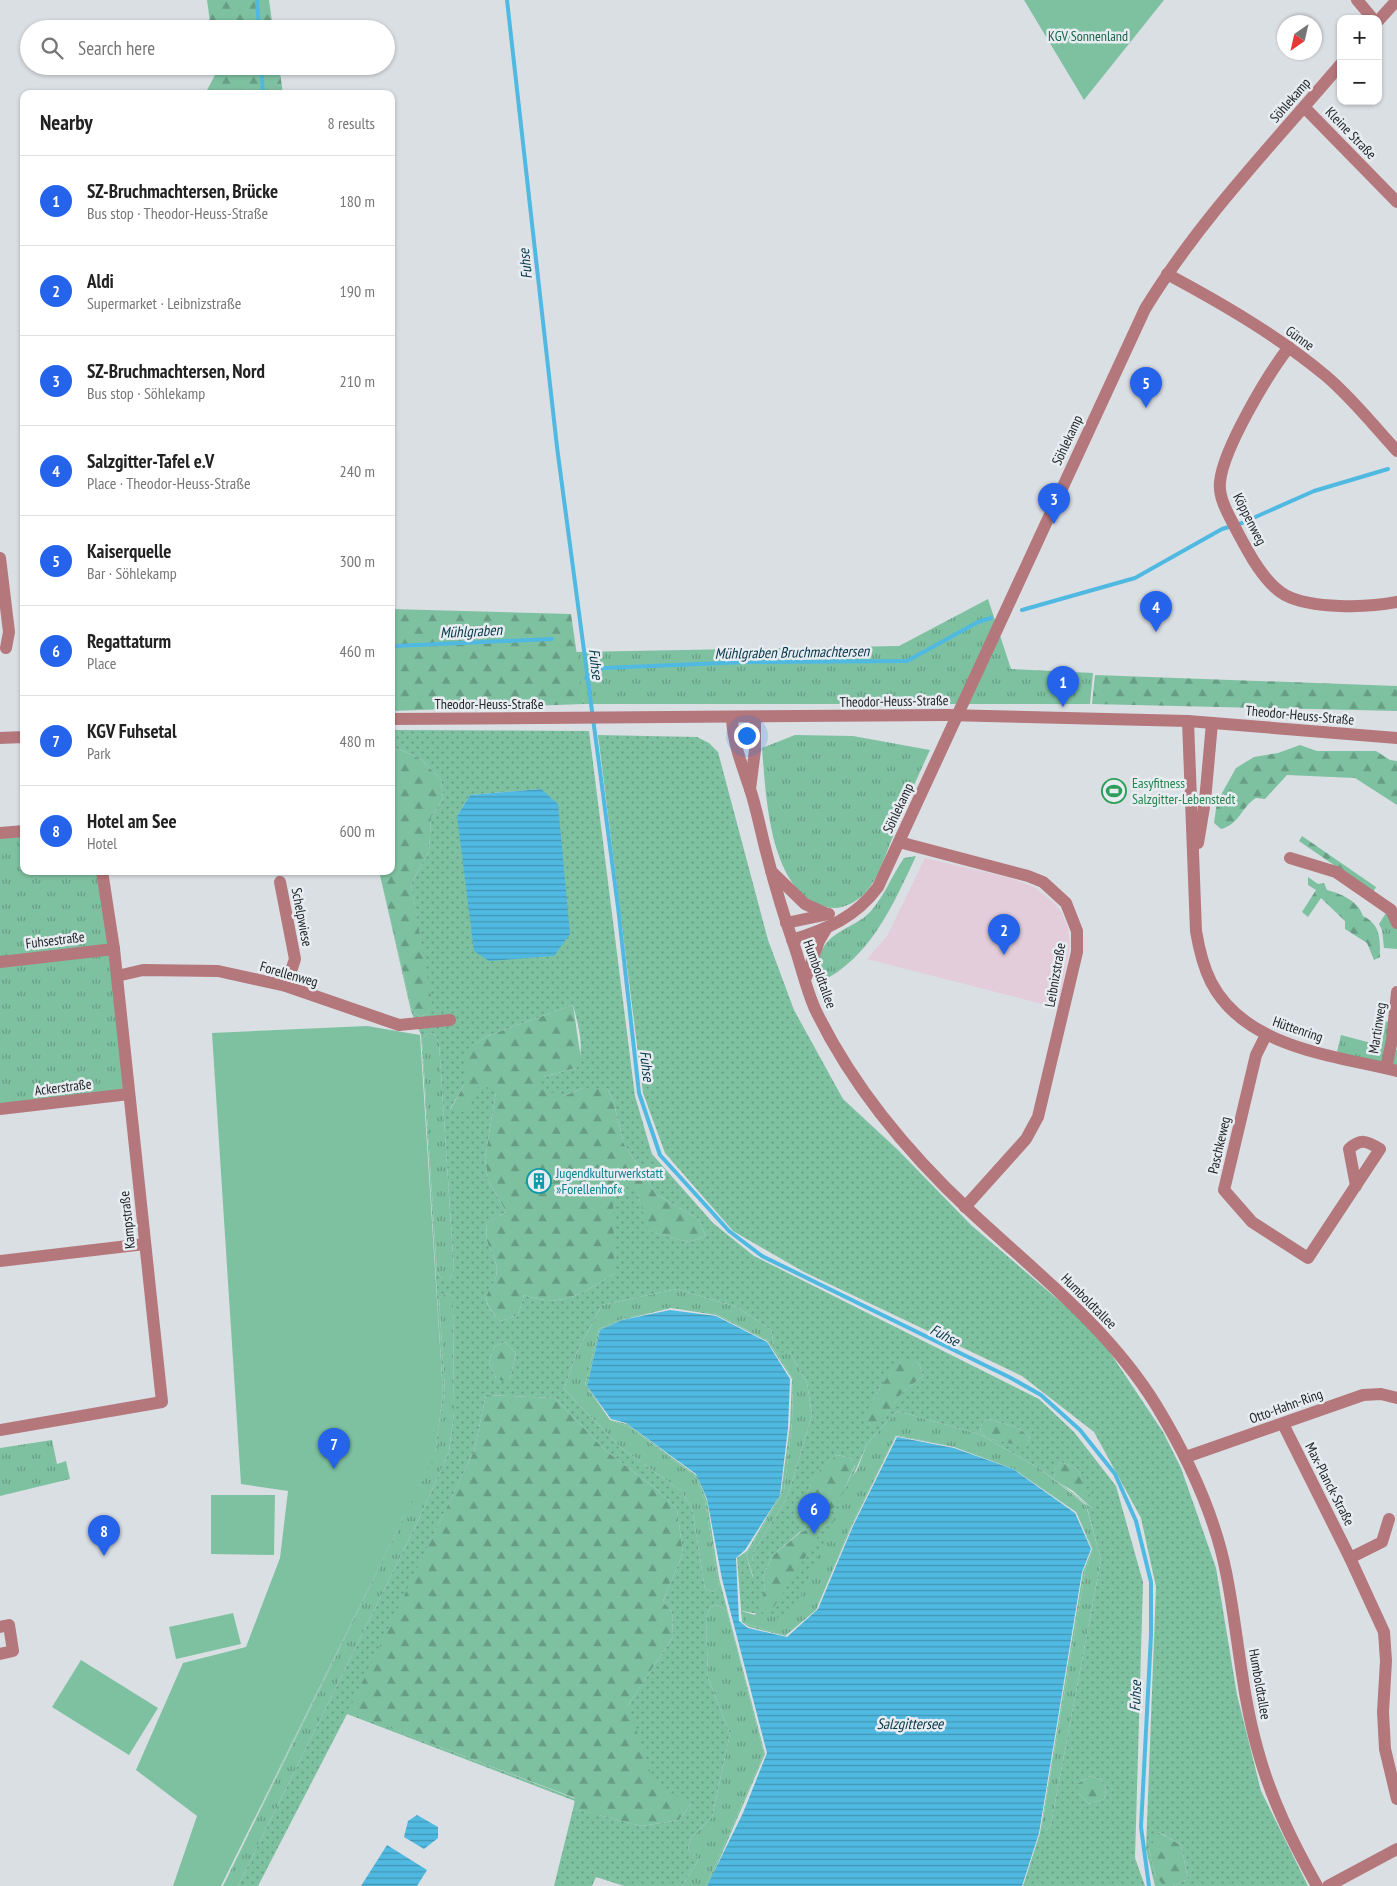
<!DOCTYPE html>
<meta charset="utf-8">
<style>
:root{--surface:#fff;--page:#f6f6f6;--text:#222;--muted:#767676;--line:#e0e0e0;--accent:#2563eb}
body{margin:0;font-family:"PT Sans Narrow",sans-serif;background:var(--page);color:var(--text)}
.controls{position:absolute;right:15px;top:15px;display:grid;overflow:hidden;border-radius:10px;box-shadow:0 1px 4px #0004}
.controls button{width:45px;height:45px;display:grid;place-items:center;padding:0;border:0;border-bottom:1px solid var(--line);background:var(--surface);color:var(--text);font:25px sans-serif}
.compass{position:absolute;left:1277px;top:15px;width:45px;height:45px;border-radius:50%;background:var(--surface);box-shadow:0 1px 4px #0004;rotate:214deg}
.you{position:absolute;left:746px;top:735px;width:18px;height:18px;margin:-12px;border:4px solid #fff;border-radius:50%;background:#1a73e8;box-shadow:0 0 0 8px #1a73e833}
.badge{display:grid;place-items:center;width:32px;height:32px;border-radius:50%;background:var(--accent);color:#fff;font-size:16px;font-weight:700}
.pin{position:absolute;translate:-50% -41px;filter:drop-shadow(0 1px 2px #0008)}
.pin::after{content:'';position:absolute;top:26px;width:18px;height:15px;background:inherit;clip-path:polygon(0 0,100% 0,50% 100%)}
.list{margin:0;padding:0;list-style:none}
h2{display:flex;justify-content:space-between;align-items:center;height:65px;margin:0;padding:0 20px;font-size:21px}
h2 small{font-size:16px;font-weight:400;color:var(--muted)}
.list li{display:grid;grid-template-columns:32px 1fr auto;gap:15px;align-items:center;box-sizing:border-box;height:90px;padding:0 20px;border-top:1px solid var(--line)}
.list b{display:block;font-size:19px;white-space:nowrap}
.list p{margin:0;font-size:16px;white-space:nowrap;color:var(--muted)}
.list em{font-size:16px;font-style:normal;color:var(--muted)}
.icon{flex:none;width:28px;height:28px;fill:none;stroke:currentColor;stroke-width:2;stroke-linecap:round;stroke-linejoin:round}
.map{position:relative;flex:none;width:1397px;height:1886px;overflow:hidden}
.search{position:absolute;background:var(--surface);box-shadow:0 1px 4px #0004;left:20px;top:20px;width:375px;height:55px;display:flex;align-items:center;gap:12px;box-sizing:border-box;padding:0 18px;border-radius:28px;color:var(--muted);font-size:19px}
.panel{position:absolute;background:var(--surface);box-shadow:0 1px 4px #0004;left:20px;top:90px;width:375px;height:785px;border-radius:10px}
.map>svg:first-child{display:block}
.commercial{fill:#e3cddb}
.grass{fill:url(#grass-tufts)}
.forest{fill:url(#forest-firs)}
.park{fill:url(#park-dots);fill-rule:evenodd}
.garden{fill:#7ec1a1}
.water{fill:url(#water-rules)}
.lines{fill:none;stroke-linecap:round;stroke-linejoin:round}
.stream{stroke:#50b9e1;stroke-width:4}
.minor{stroke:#b4777c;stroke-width:12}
.minor-bridge{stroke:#b4777c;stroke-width:12}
.labels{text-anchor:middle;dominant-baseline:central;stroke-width:5;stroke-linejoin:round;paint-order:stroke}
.park-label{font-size:14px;fill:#1b6347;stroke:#e7ecf1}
.street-label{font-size:14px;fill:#242628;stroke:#e7ecf1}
.leisure-label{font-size:14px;fill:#27864d;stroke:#e7ecf1;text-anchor:start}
.culture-label{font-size:14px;fill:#0d838f;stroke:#e7ecf1;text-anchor:start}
.water-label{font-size:15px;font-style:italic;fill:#063748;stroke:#e7ecf1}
</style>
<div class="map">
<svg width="1397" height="1886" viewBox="0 0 1397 1886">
<defs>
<pattern id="grass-tufts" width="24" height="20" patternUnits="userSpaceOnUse" patternTransform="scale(1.25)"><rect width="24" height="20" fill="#7ec1a1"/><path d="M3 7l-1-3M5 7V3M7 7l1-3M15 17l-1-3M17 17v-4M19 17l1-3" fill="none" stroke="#679d83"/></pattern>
<pattern id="forest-firs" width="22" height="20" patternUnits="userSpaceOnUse" patternTransform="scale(1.25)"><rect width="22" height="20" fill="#7ec1a1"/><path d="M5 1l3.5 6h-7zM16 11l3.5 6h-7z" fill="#679d83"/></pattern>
<pattern id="park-dots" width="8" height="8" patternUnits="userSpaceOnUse" patternTransform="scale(1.25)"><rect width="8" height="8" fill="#7ec1a1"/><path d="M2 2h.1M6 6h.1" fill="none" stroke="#679d83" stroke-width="1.8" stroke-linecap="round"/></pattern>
<pattern id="water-rules" width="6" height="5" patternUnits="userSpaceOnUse" patternTransform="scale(1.25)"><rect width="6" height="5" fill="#50b9e1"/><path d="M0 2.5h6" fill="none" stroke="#4296b6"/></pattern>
</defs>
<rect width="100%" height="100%" fill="#dadfe4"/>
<polygon class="commercial" points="925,858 1011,878 1034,887 1052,901 1062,913 1068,928 1070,947 1058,1008 867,959 887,936"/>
<g class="grass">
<polygon points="988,599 1011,669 1093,673 1090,704 584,704 575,652 899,646"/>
<path d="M795,735L853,736L930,750C917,778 905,805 894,834C886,852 880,876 866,892C856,903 840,911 826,907C769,893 766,795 762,748Z"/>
<polygon points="24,831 24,871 102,871 129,1094 0,1109 0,833"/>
<path d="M916,856C894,903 870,959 820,982C817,976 819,969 819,963C821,931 854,930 871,911C885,895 892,875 904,858Z"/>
<polygon points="1389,908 1397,923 1397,949 1384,948 1382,930 1379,924"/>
<polygon points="1378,1021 1394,1022 1390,1048 1397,1050 1397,1071 1336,1056 1341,1035 1375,1044"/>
<polygon points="428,1033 434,1034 439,1043 454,1271 449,1279 442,1279 437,1272 422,1039"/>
<polygon points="677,1289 737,1307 771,1330 774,1345 789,1351 807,1383 812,1415 787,1498 752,1554 754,1579 746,1555 784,1491 792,1423 793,1379 769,1341 717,1314 671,1307 622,1319 599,1329 585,1385 610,1420 629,1427 696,1477 705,1501 719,1587 713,1592 705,1589 692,1508 681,1491 620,1447 564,1389 577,1352 602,1305"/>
<polygon points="446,1293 453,1297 454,1412 449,1452 416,1525 238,1886 223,1886 436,1453 445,1393 439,1298"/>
<polygon points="897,1411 979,1434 1039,1468 1086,1505 1101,1560 1051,1824 1047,1830 1042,1825 1085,1572 1093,1549 1076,1512 1014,1469 954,1447 896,1435 850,1528 816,1610 785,1636 744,1623 741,1611 755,1615 857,1470 867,1444"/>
<polygon points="52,1440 57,1464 66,1461 70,1479 0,1496 0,1448"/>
<polygon points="718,1605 727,1611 764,1754 706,1886 682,1886 699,1859 688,1849 691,1838 712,1817 730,1734 708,1678 706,1618 710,1607"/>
</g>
<g class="forest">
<polygon points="207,0 269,0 273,29 211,29"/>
<polygon points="217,66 279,66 283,94 205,94 217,71"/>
<polygon points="391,609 571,614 584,704 391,711"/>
<polygon points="1095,675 1397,686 1397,711 1092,704"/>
<path d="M1300,745L1317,751H1376L1390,760L1397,761V805L1355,778L1287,775L1265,799L1256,798C1241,807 1240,824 1221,829L1214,823L1217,802L1236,768L1254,757L1278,753Z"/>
<polygon points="399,749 421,759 441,780 443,798 431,818 429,851 411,884 433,1003 428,1013 420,1017 412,1011 379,871 391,871 391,750"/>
<polygon points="1302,836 1376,887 1373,892 1299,841"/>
<path d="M1308,877L1318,884L1324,883L1327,890C1342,894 1358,901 1363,916C1381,925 1380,939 1380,957L1374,960L1367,943L1345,929V921L1321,898L1308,917L1302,912L1316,890L1308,885Z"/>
<path d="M573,1005L581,1059L576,1068L543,1077L564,1096L583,1088H607L613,1100L624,1144L656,1194L698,1219L706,1236L689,1242L647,1231L638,1194L615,1257L614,1274C582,1293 563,1309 524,1295L518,1315L500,1321C469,1288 502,1292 496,1264C492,1244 484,1250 487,1223L506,1212L488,1180L485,1158L496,1092L467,1114L450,1110L464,1085V1051L487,1036Z"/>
<polygon points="505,1342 516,1353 510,1378 503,1382 496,1378 489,1363 494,1347"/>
<path d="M904,1358L919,1363L923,1376L902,1393L879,1426L871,1425L864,1419C874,1397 886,1374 904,1358Z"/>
<polygon points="486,1395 555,1398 605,1450 655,1488 677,1509 683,1553 663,1601 672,1612 673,1637 628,1705 691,1804 679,1820 642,1826 574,1809 575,1798 347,1712 474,1451"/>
<polygon points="990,1419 1018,1428 1030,1437 1026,1448 987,1438 980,1431 982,1423"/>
<path d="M837,1455L851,1458L855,1465L837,1506L819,1516L805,1508C808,1482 816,1470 837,1455Z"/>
<polygon points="1061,1462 1077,1469 1096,1506 1092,1508 1073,1491 1055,1480 1054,1471"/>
<polygon points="813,1527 818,1537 774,1607 763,1613 757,1607 765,1589 763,1577 772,1556 801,1532"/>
<polygon points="1090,1776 1102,1780 1106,1790 1104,1799 1089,1804 1078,1793 1078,1783"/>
<polygon points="1158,1832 1181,1845 1188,1879 1173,1886 1163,1886 1156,1877 1149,1850"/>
</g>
<g class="park">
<path d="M391,730L589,731L635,1096L652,1154L713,1223L754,1256L1039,1399L1074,1432L1116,1486L1143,1582L1135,1858L1145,1886H1023L1040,1833L1083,1572L1092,1549L1076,1512L1013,1469L954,1447L896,1436L851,1528L816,1610L785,1636L749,1627L742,1622L737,1558L747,1551L781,1493L790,1425L792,1379L767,1341L716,1315L671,1308L622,1320L600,1330L587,1386L610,1420L627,1424L697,1476L707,1501L719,1578L765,1754L708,1886H706L764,1754L727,1611L718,1605L710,1607L706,1618L708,1678L730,1734L712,1817L691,1838L688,1849L699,1859L682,1886H624L596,1877L592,1886H554L575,1801L347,1714L258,1886H238L416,1525L449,1452L454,1412L453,1297L446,1293L439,1298L445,1393L437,1453L222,1886L435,1453L443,1393L421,1035L411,1011L379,871L412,1011L420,1017L428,1013L432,1003L411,884L429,851L431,818L443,798L441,780L421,759L399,749L391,750ZM541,789L457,816L470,795ZM573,1005C578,1024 586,1051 576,1068L543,1077L541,1089L564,1096L583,1088H607L613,1100L624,1144L656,1194L698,1219L706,1236L689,1242L648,1231L638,1194L623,1184L613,1189L614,1274C582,1293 563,1309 524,1295L518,1315L500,1321C469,1289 502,1292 496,1264C492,1244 484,1250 487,1223L506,1212L488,1180L485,1158L496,1092L480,1083L467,1113L450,1109L464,1085L465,1051L487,1036ZM428,1033L434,1034L439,1043L454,1271L449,1279H442L437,1272L422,1039ZM677,1289L737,1307L771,1330L774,1345L780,1353L789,1351L807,1383L812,1415L787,1498L752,1554L753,1578L746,1555L784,1491L792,1423L793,1379L769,1341L717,1314L671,1306L622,1319L599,1329L585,1385L610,1420L629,1427L696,1477L705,1501L719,1587L713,1592L705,1589L692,1508L681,1491L620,1447L564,1389L577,1352L602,1305ZM505,1342L516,1353L510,1378L503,1381L496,1378L489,1363L494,1347ZM904,1359L919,1363L923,1376L902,1393L879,1425H871L865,1419C873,1398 886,1374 904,1359ZM486,1395L555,1398L605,1450L655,1488L677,1509L683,1553L663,1601L672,1612L673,1637L628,1705L654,1783L691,1804L679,1820L642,1826L575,1809L576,1799L348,1712L474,1451ZM897,1411L979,1434L1039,1468L1086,1504L1101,1560L1051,1824L1047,1830L1042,1825L1085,1572L1093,1549L1076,1512L1014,1469L954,1447L896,1435L850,1528L816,1610L785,1636L744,1623L742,1611L780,1618L798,1602L867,1444ZM990,1419L1018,1428L1030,1437L1026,1447L987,1438L980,1431L982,1423ZM837,1455L851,1458L855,1466L837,1506L819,1516L805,1508C808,1482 817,1470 837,1455ZM1061,1462L1077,1469L1095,1506L1092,1508L1055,1479L1054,1471ZM813,1528L818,1537L774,1607L763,1613L758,1607L765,1589L763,1577L772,1556L800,1532ZM1090,1776L1102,1780L1106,1790L1104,1799L1089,1804L1078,1793V1783Z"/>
<polygon points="598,735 697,737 709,743 718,752 768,940 794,1010 843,1099 898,1150 971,1225 1097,1333 1163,1432 1181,1468 1216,1568 1237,1695 1261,1791 1308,1886 1173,1886 1188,1879 1181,1845 1159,1832 1149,1850 1156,1877 1165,1886 1155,1886 1146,1849 1156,1587 1141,1518 1094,1432 1022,1376 804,1272 733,1231 665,1153 643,1093"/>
</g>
<g class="garden">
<polygon points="1024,0 1164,0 1084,100"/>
<polygon points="367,1026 420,1035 443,1393 435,1454 221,1886 173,1886 197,1816 136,1770 183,1663 246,1647 280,1558 288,1491 241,1484 212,1033"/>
<polygon points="211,1495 275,1495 274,1555 211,1554"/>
<polygon points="233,1613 241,1644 176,1659 169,1627"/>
<polygon points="81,1660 158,1708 129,1755 52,1707"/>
</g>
<g class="water">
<polygon points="541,789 558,804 570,934 554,956 489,961 474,951 457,816 470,795"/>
<polygon points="670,1310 716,1316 767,1342 790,1379 788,1428 780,1495 745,1550 736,1558 739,1621 748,1628 787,1637 818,1609 853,1526 897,1437 954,1448 1013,1469 1075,1513 1091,1549 1082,1572 1039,1833 1022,1886 707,1886 743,1813 767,1753 722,1579 707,1499 696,1474 626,1423 611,1419 587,1386 600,1330 622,1320"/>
<polygon points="417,1815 438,1827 438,1838 424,1849 404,1837 408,1821"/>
<polygon points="387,1845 427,1870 417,1886 361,1886"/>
</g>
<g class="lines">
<g class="stream">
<polyline points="257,0 259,29"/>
<polyline points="507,0 557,447 618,907 639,1093 660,1155 729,1231 762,1256 1011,1378 1041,1395 1080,1430 1115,1474 1136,1521 1151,1582 1151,1635 1141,1827 1149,1886"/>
<polyline points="261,66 263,94"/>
<polyline points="1022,610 1135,578 1222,529 1242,523 1314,491 1388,469"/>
<polyline points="391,643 395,646 552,639"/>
<polyline points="586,678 603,668 748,662 907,661 978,622 991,618"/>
</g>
<g class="minor">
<polyline points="1357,0 1373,19"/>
<polyline points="1378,21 1397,0"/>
<polyline points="1304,107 1397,202"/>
<path d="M1167,274C1223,304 1278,336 1326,376C1352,398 1374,426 1397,451"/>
<path d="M1289,347C1268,374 1223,449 1220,482C1218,499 1230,517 1237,531C1248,552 1264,583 1285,595C1311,609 1368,608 1397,602"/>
<polyline points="0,558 9,632 6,648"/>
<polyline points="986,716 1188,721 1397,738"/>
<path d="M732,718C733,743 742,765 750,789C757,810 761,833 767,855C775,887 785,919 796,951C802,970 807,991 815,1009C852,1086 908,1153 970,1211C1035,1272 1108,1327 1156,1405C1187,1456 1214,1512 1226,1572C1238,1631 1241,1692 1258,1751C1271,1799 1293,1843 1317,1886"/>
<polyline points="391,719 947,715"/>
<path d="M1188,721L1196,931C1199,949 1203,966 1211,982C1245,1048 1333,1055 1397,1071"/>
<polyline points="0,738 24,737"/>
<polyline points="750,789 755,750 755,718"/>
<polyline points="0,833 24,831"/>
<polyline points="899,842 1028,876 1043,882 1066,903 1077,931 1077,952 1038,1117 1026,1139 965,1207"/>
<polyline points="1198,843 1205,801 1212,723"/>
<polyline points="1290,858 1336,872 1391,910 1397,923"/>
<polyline points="771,871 805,904 827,914"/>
<polyline points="280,882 295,959 286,986"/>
<polyline points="786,923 829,914"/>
<path d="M792,940C827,929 855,918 878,887L1145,309C1200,219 1273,144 1341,64"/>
<polyline points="0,962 114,949"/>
<polyline points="117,976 143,970 218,971 286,986 399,1025 450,1020"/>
<polyline points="805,980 819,941 826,929"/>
<path d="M1266,1035L1256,1055L1224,1190L1252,1222L1308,1258L1380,1149C1367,1141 1361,1138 1349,1149L1356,1186"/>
<polyline points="1386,1068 1392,1040 1397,992"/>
<polyline points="0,1109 129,1094"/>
<polyline points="0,1261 145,1244"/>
<polyline points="1283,1424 1350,1558 1384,1632 1386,1661 1383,1712 1385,1749 1397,1799"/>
<polyline points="0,1430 162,1402 114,949 102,871"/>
<polyline points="1186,1457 1363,1395 1381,1394 1397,1398"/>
<polyline points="1350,1558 1382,1542 1389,1519"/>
<polyline points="0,1627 9,1625 13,1651 0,1654"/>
<polyline points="1328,1886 1397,1849"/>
</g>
<polyline class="minor-bridge" points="947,715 986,716"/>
</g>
<defs>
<symbol id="stadium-ring" viewBox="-11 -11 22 22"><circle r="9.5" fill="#e7ecf1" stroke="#2e9e5b" stroke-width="1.5"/><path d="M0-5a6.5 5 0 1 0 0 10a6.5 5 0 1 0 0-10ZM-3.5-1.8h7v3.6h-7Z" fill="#2e9e5b"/></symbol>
<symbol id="building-ring" viewBox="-11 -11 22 22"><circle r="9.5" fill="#e7ecf1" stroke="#0f9aa8" stroke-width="1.5"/><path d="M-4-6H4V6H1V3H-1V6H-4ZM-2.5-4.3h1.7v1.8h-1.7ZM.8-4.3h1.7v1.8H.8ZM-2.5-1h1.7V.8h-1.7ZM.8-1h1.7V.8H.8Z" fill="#0f9aa8"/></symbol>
</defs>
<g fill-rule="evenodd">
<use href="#stadium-ring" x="1100" y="777" width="28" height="28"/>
<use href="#building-ring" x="525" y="1167" width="28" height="28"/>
</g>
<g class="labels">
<g class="park-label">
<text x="1088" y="36">KGV Sonnenland</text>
</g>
<g class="street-label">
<text transform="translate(1290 100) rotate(-49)">Söhlekamp</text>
<text transform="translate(1351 133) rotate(46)">Kleine Straße</text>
<text transform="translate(1300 338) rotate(36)">Günne</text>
<text transform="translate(1067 440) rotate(-65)">Söhlekamp</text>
<text transform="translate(1250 519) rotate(63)">Köppenweg</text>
<text transform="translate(894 701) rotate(-1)">Theodor-Heuss-Straße</text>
<text x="489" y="704">Theodor-Heuss-Straße</text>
<text transform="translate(1300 715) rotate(5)">Theodor-Heuss-Straße</text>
<text transform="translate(898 808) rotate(-65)">Söhlekamp</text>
<text transform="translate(302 917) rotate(79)">Schelpwiese</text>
<text transform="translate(55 940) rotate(-7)">Fuhsestraße</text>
<text transform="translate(289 974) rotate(16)">Forellenweg</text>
<text transform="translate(820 974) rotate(70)">Humboldtallee</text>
<text transform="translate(1055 975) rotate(-80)">Leibnizstraße</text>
<text transform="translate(1377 1028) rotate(-81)">Martinweg</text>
<text transform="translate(1298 1029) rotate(19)">Hüttenring</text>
<text transform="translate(63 1087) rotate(-7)">Ackerstraße</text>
<text transform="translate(1219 1145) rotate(-77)">Paschkeweg</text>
<text transform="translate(127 1220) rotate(-96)">Kampstraße</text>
<text transform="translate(1089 1301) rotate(45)">Humboldtallee</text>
<text transform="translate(1286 1406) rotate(-20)">Otto-Hahn-Ring</text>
<text transform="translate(1330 1484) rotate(63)">Max-Planck-Straße</text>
<text transform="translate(1260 1684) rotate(80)">Humboldtallee</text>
</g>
<g class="leisure-label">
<text x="1132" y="783">Easyfitness<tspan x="1132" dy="16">Salzgitter-Lebenstedt</tspan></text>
</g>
<g class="culture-label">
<text x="556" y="1173">Jugendkulturwerkstatt<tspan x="556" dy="16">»Forellenhof«</tspan></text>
</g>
<g class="water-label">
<text transform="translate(525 264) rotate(-96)">Fuhse</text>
<text transform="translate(471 631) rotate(-3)">Mühlgraben</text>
<text transform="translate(792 652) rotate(-1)">Mühlgraben Bruchmachtersen</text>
<text transform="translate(596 664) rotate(83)">Fuhse</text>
<text transform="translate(647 1066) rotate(83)">Fuhse</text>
<text transform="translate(945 1335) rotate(27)">Fuhse</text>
<text transform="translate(1135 1696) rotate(-88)">Fuhse</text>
<text x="910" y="1723">Salzgittersee</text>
</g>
</g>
</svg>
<div class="controls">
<button>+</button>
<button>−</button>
</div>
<svg class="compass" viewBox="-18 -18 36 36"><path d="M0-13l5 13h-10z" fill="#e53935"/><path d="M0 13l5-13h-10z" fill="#767676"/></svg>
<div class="you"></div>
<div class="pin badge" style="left:1063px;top:707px">1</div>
<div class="pin badge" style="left:1004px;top:955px">2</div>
<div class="pin badge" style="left:1054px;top:524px">3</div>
<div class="pin badge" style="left:1156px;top:632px">4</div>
<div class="pin badge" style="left:1146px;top:408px">5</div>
<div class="pin badge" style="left:814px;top:1534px">6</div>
<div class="pin badge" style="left:334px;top:1469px">7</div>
<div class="pin badge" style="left:104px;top:1556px">8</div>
<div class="search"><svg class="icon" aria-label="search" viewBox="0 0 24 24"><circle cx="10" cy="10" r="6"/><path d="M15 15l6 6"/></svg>Search here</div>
<section class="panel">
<h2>Nearby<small>8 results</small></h2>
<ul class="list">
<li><span class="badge">1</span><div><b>SZ-Bruchmachtersen, Brücke</b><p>Bus stop · Theodor-Heuss-Straße</p></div><em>180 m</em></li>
<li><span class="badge">2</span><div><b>Aldi</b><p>Supermarket · Leibnizstraße</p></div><em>190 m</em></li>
<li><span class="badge">3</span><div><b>SZ-Bruchmachtersen, Nord</b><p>Bus stop · Söhlekamp</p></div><em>210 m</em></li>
<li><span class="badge">4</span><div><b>Salzgitter-Tafel e.V</b><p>Place · Theodor-Heuss-Straße</p></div><em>240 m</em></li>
<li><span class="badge">5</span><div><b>Kaiserquelle</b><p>Bar · Söhlekamp</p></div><em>300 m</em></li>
<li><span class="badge">6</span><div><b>Regattaturm</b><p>Place</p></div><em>460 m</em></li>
<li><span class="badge">7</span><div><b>KGV Fuhsetal</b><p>Park</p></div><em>480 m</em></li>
<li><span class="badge">8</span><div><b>Hotel am See</b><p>Hotel</p></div><em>600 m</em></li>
</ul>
</section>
</div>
